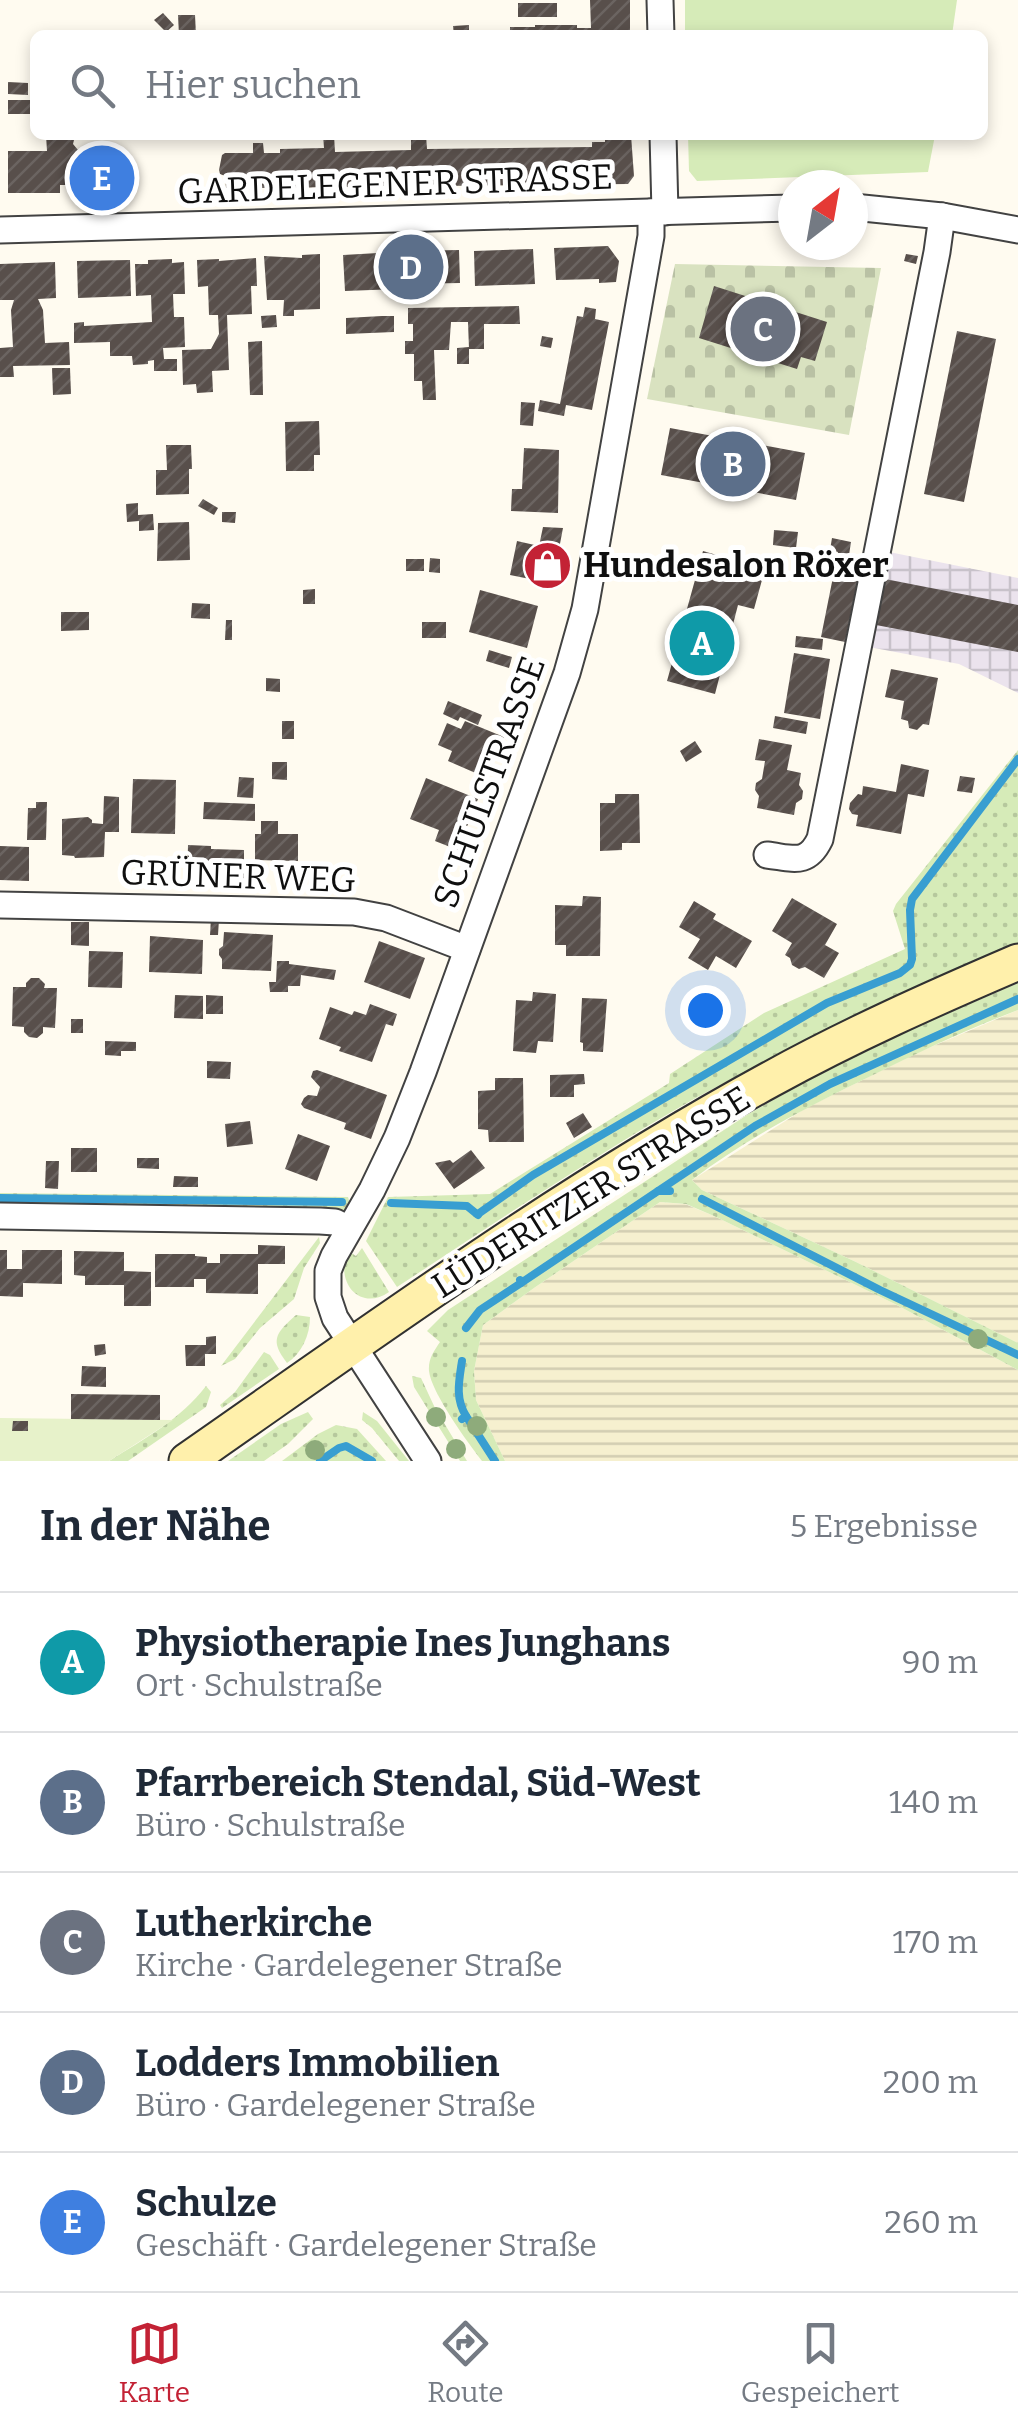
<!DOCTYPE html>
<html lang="de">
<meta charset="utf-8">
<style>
:root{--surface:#fff;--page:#f6f6f7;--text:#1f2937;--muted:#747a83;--line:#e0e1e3;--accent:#c32235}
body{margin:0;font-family:Bitter,serif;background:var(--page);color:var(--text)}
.compass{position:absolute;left:778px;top:170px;width:90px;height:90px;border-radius:50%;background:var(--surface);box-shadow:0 5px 15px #0003;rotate:31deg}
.you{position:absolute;left:705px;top:1010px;width:35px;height:35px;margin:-25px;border:8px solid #fff;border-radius:50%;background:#1a73e8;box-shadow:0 0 0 15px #1a73e833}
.badge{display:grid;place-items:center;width:65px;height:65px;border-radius:50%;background:var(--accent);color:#fff;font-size:32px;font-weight:700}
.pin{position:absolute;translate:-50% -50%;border:5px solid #fff;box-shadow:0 2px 10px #0006}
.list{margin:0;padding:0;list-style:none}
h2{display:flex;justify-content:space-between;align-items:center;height:130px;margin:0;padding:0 40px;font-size:42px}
h2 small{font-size:32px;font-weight:400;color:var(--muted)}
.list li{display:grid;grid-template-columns:65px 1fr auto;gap:30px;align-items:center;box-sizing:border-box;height:140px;padding:0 40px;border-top:2px solid var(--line)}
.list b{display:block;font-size:38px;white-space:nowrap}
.list p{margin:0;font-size:32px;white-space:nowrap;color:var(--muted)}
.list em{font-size:32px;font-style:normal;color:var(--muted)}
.icon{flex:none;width:55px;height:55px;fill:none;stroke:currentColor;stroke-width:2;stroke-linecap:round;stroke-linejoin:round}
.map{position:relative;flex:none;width:1018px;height:1461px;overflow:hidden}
.search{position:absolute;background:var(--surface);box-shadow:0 5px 15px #0003;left:30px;right:30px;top:30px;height:110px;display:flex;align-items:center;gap:25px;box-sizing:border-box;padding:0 35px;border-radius:15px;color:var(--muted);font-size:38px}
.sheet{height:830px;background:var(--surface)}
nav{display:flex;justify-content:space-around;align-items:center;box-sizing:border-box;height:140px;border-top:2px solid var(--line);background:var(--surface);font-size:28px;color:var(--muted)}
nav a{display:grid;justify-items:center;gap:5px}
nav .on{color:var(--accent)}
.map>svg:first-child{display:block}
.industrial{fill:url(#industrial-grid)}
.farmland{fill:url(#farmland-rules)}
.grass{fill:url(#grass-dots)}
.cemetery{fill:url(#cemetery-stones)}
.park{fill:#d6ebb8}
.pitch{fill:#e7f2ca}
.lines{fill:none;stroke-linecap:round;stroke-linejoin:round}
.stream{stroke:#389ed1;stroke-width:8}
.building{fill:url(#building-hatch)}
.minor-casing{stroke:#424242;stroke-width:29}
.secondary-casing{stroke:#313131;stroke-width:39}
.minor{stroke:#fff;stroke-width:25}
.secondary{stroke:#fff0ab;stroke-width:35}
.tree{fill:#8eab7b}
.labels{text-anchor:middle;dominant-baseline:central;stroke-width:10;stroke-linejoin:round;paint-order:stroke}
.street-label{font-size:35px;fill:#0f0f0f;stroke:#fff}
.poi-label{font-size:35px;font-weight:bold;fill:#0f0f0f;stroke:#fff;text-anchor:start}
</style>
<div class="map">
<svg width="1018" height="1461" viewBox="0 0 1018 1461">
<defs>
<pattern id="industrial-grid" width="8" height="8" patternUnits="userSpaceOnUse" patternTransform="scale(2.5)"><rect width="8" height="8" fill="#ebe3ed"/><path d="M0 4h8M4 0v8" fill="none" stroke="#c8c2ca"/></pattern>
<pattern id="farmland-rules" width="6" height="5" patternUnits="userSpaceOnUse" patternTransform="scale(2.5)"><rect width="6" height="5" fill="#f6f0cf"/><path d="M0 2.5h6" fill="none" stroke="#d2cdb1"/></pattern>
<pattern id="grass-dots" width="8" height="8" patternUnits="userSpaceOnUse" patternTransform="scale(2.5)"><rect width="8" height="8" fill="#d6ebb8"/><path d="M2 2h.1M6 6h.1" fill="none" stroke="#b6c89d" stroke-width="1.8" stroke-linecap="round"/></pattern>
<pattern id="cemetery-stones" width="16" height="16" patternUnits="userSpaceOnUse" patternTransform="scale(2.5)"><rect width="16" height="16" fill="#d9e2c0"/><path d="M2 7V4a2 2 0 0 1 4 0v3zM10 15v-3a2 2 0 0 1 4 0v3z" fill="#b9c1a4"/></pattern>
<pattern id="building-hatch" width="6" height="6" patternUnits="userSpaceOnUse" patternTransform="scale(2.5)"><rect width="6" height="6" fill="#584f4b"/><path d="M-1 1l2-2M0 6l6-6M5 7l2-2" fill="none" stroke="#6b6461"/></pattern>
</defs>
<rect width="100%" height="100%" fill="#fffbf0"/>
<polygon class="industrial" points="889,552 1018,578 1018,693 959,664 869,647"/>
<g class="farmland">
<polygon points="1018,1010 1018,1343 856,1262 702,1190 692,1180 806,1108 919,1052"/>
<polygon points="660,1202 685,1204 714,1216 895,1304 1018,1370 1018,1461 505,1461 476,1400 474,1371 483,1325 534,1288"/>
</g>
<g class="grass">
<path d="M1018,750V945C907,991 799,1041 694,1099C592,1157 495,1223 397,1287L366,1241L388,1197L490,1194L669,1083L670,1074L764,1013L905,949L893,911L896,904Z"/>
<path d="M1018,983V1010C968,1029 919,1052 871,1076C809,1106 747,1138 692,1180L702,1190L856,1262L1018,1343V1370L895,1304L714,1216L686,1204L660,1202L534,1288L483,1325L474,1371L476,1400L505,1461H482C468,1443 431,1392 429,1371C428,1359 434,1351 440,1342L427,1331L448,1310L750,1113L830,1068L914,1028Z"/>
<polygon points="0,1193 348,1197 351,1207 342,1212 0,1208"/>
<polygon points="319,1237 320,1243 304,1268 294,1299 260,1328 235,1359 221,1366"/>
<path d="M362,1248L389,1292C361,1312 334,1283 348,1251L356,1256Z"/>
<path d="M296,1315L310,1317C310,1335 302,1353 287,1363C269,1340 276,1333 296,1315Z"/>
<polygon points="264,1352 270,1355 279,1369 222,1408 220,1405 235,1392"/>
<polygon points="412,1376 421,1378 435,1408 467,1461 460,1461 414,1387"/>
<path d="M206,1386L211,1392L206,1407L128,1461H109C144,1439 181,1419 206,1386Z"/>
<polygon points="308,1412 313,1419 288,1444 264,1461 228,1461 281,1424"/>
<polygon points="363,1412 377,1421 409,1461 399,1461 372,1428 362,1420"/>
<polygon points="336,1425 357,1429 386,1461 282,1461 318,1434"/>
</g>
<polygon class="cemetery" points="675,264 881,268 849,435 647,399"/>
<g class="park">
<polygon points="685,0 957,0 952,35 685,35"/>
<polygon points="688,135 935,135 928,172 697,181 689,171"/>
</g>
<polygon class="pitch" points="0,1418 173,1420 109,1461 0,1461"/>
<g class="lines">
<g class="stream">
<polyline points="658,1191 755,1126 830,1084 1018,999"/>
<polyline points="0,1198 342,1202"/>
<polyline points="702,1199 880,1290 1018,1355"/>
<polyline points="391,1203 467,1206 478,1215"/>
<polyline points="478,1214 533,1175 827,1003 900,973 910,965 912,959 910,910 912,899 1018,759"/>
<polyline points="521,1283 658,1191 670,1191"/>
<polyline points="466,1328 480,1310 521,1283 520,1280"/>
<polyline points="466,1416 495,1461"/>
<path d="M462,1419L466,1416C455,1398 459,1381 462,1361"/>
<polyline points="320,1461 339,1448 346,1446 372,1461"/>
</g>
</g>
<g class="building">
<polygon points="590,0 630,0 630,35 510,35 510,27 535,27 535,25 577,25 577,28 591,28"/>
<rect x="518" y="3" width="39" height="14"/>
<polygon points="163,13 174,25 166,32 154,20"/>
<polygon points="178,15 195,15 196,35 179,35"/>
<polygon points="469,25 469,35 454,35 453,26"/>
<polygon points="8,82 28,83 28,95 8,94"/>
<rect x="8" y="100" width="27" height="14"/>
<polygon points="46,135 83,135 74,140 73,144 78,150 118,150 119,184 87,184 88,187 73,188 73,185 60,185 60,193 8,193 8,151 47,151"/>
<polygon points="323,135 334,135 335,152 411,150 411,135 426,135 427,149 592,147 592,142 605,142 605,135 631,135 634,176 628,184 262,188 259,192 253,192 248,188 226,188 225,176 220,174 219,170 222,155 225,153 253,153 253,143 263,143 264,153 280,153 280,149 324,148"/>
<polygon points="608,246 619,261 616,282 599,283 599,279 556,280 554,248"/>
<polygon points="533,249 535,284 475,286 474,251"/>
<polygon points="459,250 460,283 407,284 406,251"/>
<polygon points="396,252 398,289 345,291 343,255"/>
<polygon points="320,254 320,309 294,310 294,316 283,316 284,300 267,300 264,256 302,258 302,255"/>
<polygon points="906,254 918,256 916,264 904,261"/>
<polygon points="256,258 257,286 251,286 252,314 227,315 229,370 212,371 213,392 197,393 196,384 183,385 182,350 211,349 219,334 218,315 209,315 208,286 198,287 197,260 219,259 219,261"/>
<polygon points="172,259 172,263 184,262 185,294 173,294 174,317 184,317 185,347 163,348 164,359 177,359 177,371 154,371 154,360 148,361 148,364 133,365 132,356 110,356 110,342 74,343 74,323 84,322 84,326 152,322 151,295 136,296 135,264 148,264 148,260"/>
<polygon points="130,260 131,296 78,298 77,261"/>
<polygon points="55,262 56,298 38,299 43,310 45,343 69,342 70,365 13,366 14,377 0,377 0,348 13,347 11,310 14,300 0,300 0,264"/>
<polygon points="714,286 827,322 815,361 801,357 797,369 699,338"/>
<polygon points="519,306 520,324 484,324 484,349 469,349 468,322 451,322 449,350 434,350 436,400 423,400 422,381 414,381 414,354 405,354 405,341 413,341 413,324 408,324 408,308"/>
<polygon points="585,307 596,309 595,319 609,322 592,410 566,405 564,416 538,411 540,400 560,404 577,316 583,317"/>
<polygon points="276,315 277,327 262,328 261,316"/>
<polygon points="382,316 394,316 394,332 346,334 346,318"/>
<polygon points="957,331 996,339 964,502 924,494"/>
<polygon points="542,336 553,338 551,348 540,346"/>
<polygon points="262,341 263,395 250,395 248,342"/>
<polygon points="469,347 469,364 457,364 457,348"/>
<polygon points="52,368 70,368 71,394 53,395"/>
<polygon points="521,402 535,403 533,426 520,425"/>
<polygon points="319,421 320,455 314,455 314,471 286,471 285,422"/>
<polygon points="670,428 805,453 796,500 661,475"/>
<polygon points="166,445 191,445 192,469 189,469 189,494 156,495 156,470 167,470"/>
<polygon points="524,448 559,450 558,513 511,511 512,489 522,489"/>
<polygon points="203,499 218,508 214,515 198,506"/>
<polygon points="138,503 138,515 153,514 154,530 139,531 139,521 127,522 126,504"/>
<polygon points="222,512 236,512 235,523 222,522"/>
<polygon points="189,522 190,560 157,561 158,523"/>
<polygon points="543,527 563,528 559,549 552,548 545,582 510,575 517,541 539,546"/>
<polygon points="774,530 798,532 796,548 773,545"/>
<polygon points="832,538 851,542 849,555 862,558 845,642 821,637 838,552 830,550"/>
<polygon points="703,551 765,569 754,609 738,605 715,694 667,681"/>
<polygon points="430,558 440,559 440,573 429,572"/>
<rect x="406" y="559" width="18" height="12"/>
<polygon points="885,579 1018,605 1018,652 876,625"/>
<polygon points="315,589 315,604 303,604 303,590"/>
<polygon points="480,590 538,606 527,648 469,632"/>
<polygon points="192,603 210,604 210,619 191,618"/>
<polygon points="61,612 89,612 89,630 61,631"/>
<polygon points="226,620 232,620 232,640 225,640"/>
<rect x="422" y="622" width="24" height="16"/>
<polygon points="796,636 823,639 822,650 795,647"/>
<polygon points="489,650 512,657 509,668 486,661"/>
<polygon points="794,653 830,659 820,719 784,713"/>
<polygon points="891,669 938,678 929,725 923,724 917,730 909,728 908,721 901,719 904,701 885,697"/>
<polygon points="266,678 280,679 280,692 266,691"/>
<polygon points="448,701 482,715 478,725 460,717 458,721 443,714"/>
<polygon points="775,716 808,722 806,734 773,728"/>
<rect x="282" y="721" width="12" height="18"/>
<polygon points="465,721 504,737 487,778 448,761 452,751 438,745 447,723 461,729"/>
<polygon points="759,739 792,745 787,770 801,773 799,785 803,791 802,799 796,803 794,815 757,808 759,796 755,790 756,783 762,779 765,761 755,760"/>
<polygon points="695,741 702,752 686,762 680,751"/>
<polygon points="272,762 287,762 287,780 272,779"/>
<polygon points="901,764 929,770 924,797 908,794 901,834 856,826 858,815 852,814 849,809 850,803 858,794 862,795 863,786 896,792"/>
<polygon points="960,776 975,778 972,793 957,791"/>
<polygon points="239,777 254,778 253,798 237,797"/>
<polygon points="426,778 478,799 462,839 467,842 463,852 435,841 439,830 410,819"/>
<polygon points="133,779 176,780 175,834 131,833"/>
<polygon points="615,794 639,794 640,843 622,843 622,850 600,851 600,803 615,803"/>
<polygon points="104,796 119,797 119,832 105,832 104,857 75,858 74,856 62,855 62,819 88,817 92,820 92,823 103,824"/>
<polygon points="36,802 47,802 46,840 27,840 28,808 36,808"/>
<polygon points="204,802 255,804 255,821 203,819"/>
<polygon points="261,821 278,821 278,834 298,834 298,861 255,860 255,834 261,834"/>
<polygon points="188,845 211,846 211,849 244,850 244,886 187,885"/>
<polygon points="0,846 29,847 29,881 0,880"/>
<polygon points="583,896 601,897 600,956 566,956 566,945 555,945 555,905 582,906"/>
<polygon points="792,898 837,924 825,945 839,953 824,978 805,967 799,969 792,965 790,958 785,955 792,943 772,931"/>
<polygon points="694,901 716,914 713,919 752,941 736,968 716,956 708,970 688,958 700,939 679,927"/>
<polygon points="211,918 219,919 218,935 210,935"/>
<polygon points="71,922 89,922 89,946 71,945"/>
<polygon points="224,932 273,935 271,971 222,969 222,959 219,955 219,949 223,946"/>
<polygon points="150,936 203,940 202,974 149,972"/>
<polygon points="379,941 425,958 410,999 364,982"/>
<polygon points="89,951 123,952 122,988 88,987"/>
<polygon points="277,961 289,961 289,964 336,970 334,980 301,975 300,986 288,986 288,992 270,992 269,982 276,982"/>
<polygon points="31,978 39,978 45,984 44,988 57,988 55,1028 43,1027 43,1033 37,1038 29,1037 24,1032 24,1027 12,1026 13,987 26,987 26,983"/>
<polygon points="533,992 556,994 553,1042 538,1041 536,1053 513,1051 516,1000 532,1001"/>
<polygon points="175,995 203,996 203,1019 174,1018"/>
<polygon points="206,995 223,996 223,1014 206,1014"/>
<polygon points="582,998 607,999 603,1052 583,1051 583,1043 580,1042"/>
<polygon points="370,1004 397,1014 393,1026 386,1024 372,1062 339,1051 341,1047 319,1039 330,1007 352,1015 354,1011 366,1015"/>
<rect x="71" y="1019" width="12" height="14"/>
<polygon points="105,1041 136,1042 136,1051 121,1051 121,1056 105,1055"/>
<polygon points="207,1061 231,1062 230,1079 207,1078"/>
<polygon points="317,1070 387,1095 371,1139 344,1129 346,1123 304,1108 301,1104 304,1098 308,1095 317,1096 320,1087 311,1077 313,1071"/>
<polygon points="584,1074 585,1084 574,1085 574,1097 550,1097 550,1075"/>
<polygon points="495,1078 523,1078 524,1142 489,1142 488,1130 478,1129 478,1091 495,1090"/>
<polygon points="583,1113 592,1127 574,1138 566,1123"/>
<polygon points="250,1121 253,1144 227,1147 225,1124"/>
<polygon points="298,1134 330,1146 317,1181 285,1169"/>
<rect x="71" y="1148" width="26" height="24"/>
<polygon points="471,1150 485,1168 454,1189 435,1163 450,1160 453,1163"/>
<polygon points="137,1158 159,1158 159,1169 137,1168"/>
<polygon points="46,1161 59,1161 58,1189 45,1188"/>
<polygon points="174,1176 198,1177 198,1187 173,1187"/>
<polygon points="258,1245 285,1246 285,1264 258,1264 258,1294 206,1293 206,1279 194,1279 194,1287 155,1287 155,1254 195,1254 195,1256 207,1257 207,1263 220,1263 220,1254 258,1254"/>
<polygon points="0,1250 7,1250 7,1269 22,1269 22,1250 62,1250 62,1284 23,1283 23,1297 0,1296"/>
<polygon points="74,1251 124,1252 124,1271 151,1272 151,1306 124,1306 124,1285 85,1285 85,1276 74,1275"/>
<polygon points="216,1336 216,1354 205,1354 205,1366 186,1366 185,1345 206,1345 206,1337"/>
<polygon points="105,1344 106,1354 95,1356 94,1345"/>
<polygon points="82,1366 106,1367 106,1387 81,1386"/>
<polygon points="71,1394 160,1395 160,1420 71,1419"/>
<polygon points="13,1421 28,1421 28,1431 12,1431"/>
</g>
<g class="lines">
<defs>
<g id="minor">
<polyline points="660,0 661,35"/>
<polyline points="663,135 665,212"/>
<polyline points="853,207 942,216 1018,230"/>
<polyline points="0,230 793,208"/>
<path d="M767,855C793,858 807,866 820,839L937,252L942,216"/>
<polyline points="0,905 354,912 386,918 467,949"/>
<polyline points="0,1216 320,1221 335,1222 349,1229"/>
<polyline points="428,1461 335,1318 328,1297 328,1271 334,1256 372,1190 397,1138 423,1072 567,673 585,609 651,236 651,212"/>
</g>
<path id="secondary" d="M187,1461C378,1328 567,1190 771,1079C851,1035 934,998 1018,962"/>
</defs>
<use href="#minor" class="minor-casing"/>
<use href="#secondary" class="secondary-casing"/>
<use href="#minor" class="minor"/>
<use href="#secondary" class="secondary"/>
</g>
<g class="tree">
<circle cx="978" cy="1339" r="10"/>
<circle cx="436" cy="1417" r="10"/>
<circle cx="477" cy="1426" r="10"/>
<circle cx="456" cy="1449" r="10"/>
<circle cx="315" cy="1450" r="10"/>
</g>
<defs>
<symbol id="shop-disc" viewBox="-11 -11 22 22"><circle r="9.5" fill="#c32235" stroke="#fff"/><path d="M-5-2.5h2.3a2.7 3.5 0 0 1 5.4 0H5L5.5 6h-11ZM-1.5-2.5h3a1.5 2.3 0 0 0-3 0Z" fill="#fff"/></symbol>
</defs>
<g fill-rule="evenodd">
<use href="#shop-disc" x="520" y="538" width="55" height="55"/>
</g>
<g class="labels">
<g class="street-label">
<text transform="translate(395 184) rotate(-2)">GARDELEGENER STRASSE</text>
<text transform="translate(489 782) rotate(-70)">SCHULSTRASSE</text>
<text transform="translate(238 876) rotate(2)">GRÜNER WEG</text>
<text transform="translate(591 1192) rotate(-32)">LÜDERITZER STRASSE</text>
</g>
<g class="poi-label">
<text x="583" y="565">Hundesalon Röxer</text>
</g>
</g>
</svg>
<svg class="compass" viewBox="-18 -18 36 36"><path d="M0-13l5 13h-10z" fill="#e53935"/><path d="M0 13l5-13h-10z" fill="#747a83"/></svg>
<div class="you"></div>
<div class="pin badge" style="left:702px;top:643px;background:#0f9aa8">A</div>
<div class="pin badge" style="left:733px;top:464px;background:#5c6f8a">B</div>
<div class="pin badge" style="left:763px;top:329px;background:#6b7280">C</div>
<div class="pin badge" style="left:411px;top:267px;background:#5c6f8a">D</div>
<div class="pin badge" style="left:102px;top:178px;background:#3f7fe0">E</div>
<div class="search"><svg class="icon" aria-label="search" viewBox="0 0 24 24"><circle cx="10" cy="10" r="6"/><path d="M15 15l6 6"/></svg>Hier suchen</div>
</div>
<section class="sheet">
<h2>In der Nähe<small>5 Ergebnisse</small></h2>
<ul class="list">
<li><span class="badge" style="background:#0f9aa8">A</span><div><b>Physiotherapie Ines Junghans</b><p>Ort · Schulstraße</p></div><em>90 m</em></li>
<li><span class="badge" style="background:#5c6f8a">B</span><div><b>Pfarrbereich Stendal, Süd-West</b><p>Büro · Schulstraße</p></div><em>140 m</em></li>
<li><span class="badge" style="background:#6b7280">C</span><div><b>Lutherkirche</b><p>Kirche · Gardelegener Straße</p></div><em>170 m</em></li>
<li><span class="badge" style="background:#5c6f8a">D</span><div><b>Lodders Immobilien</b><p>Büro · Gardelegener Straße</p></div><em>200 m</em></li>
<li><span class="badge" style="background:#3f7fe0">E</span><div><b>Schulze</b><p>Geschäft · Gardelegener Straße</p></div><em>260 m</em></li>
</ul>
</section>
<nav>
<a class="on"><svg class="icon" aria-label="map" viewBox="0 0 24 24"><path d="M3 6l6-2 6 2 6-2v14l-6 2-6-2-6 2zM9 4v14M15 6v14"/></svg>Karte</a>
<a><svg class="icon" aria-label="directions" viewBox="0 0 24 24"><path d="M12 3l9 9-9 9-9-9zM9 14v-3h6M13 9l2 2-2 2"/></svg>Route</a>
<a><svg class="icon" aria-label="saved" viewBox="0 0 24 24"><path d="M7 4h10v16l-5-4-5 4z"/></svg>Gespeichert</a>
</nav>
